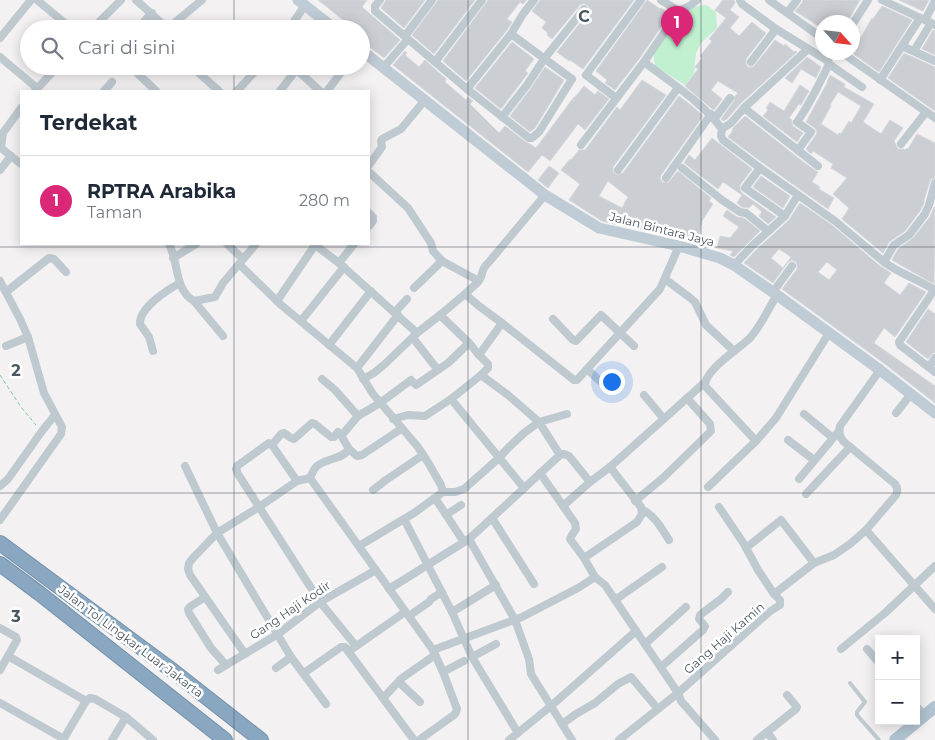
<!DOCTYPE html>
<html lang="id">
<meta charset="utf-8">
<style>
:root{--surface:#fff;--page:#f6f6f7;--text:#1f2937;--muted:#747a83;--line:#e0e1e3;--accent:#db2777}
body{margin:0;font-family:Montserrat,sans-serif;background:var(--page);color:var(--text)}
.controls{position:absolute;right:15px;bottom:15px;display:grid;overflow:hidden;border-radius:0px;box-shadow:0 2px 12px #0003}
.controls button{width:45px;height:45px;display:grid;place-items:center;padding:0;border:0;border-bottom:1px solid var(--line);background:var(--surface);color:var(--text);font:25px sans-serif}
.compass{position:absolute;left:815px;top:15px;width:45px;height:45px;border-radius:50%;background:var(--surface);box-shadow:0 2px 12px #0003;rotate:117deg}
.you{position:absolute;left:611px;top:381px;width:18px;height:18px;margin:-12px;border:4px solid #fff;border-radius:50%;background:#1a73e8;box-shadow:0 0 0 8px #1a73e833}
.badge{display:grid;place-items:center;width:32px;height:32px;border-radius:50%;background:var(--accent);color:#fff;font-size:16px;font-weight:700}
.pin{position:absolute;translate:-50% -41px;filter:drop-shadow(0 1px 2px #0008)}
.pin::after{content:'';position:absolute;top:26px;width:18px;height:15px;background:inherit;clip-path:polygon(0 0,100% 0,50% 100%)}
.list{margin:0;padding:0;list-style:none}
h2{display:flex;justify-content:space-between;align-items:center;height:65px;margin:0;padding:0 20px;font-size:21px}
h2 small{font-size:16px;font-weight:400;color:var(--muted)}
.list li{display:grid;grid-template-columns:32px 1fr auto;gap:15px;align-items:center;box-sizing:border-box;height:90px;padding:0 20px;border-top:1px solid var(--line)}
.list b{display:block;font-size:19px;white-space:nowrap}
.list p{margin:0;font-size:16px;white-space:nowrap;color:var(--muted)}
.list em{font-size:16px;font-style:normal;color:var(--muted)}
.icon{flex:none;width:28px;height:28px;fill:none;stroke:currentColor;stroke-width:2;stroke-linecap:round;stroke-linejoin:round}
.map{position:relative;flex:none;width:935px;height:740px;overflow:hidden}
.search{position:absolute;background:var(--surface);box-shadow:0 2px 12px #0003;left:20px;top:20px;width:350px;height:55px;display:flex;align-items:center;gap:12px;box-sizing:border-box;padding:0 18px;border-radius:28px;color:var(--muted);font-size:19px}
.panel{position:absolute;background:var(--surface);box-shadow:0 2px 12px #0003;left:20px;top:90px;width:350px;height:155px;border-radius:0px}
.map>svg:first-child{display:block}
.green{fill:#c0f0cf}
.building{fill:#cbced3;stroke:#d5d8dc;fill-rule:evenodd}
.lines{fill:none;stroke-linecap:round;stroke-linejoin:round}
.highway-casing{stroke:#7492ac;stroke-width:16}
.path{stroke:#77cf9d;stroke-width:1;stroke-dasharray:4 2.5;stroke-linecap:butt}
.lane{stroke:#bfc9d0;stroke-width:4}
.street{stroke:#bfc9d0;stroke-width:8}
.secondary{stroke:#bfcbd5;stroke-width:11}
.primary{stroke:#b1c3d0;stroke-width:12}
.highway{stroke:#89a7c0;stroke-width:14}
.grid{fill:none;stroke:#48565f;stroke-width:1;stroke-opacity:0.55}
.labels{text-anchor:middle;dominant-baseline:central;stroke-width:5;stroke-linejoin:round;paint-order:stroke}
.street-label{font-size:12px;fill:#48565f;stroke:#fff}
.grid-label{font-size:16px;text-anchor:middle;font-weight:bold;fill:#48565f;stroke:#fff;stroke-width:5;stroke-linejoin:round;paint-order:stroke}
</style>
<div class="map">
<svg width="935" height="740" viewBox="0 0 935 740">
<rect width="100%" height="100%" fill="#f3f1f1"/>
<polygon class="green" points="706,5 716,12 717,28 701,43 696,53 694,73 685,85 655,66 653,51 673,20 682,15 687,8"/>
<g class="building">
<polygon points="318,0 367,0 362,7 400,40 384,58 366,44 361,43 361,29 342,29 347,23"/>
<polygon points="386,0 425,0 404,28 381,8"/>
<polygon points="438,0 475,0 434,54 412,35 436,3"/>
<polygon points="488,0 527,0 523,4 520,2 507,19 512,22 507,30 466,81 443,61 486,3"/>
<polygon points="540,0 634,0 583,69 570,60 569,61 557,52 588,13 589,7 584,3 580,5 552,39 547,35 548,33 542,28 546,22 532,11 538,3"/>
<polygon points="647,0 660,9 661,8 670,14 639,59 615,90 605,83 607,80 596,71"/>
<polygon points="723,0 734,0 735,3 730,10 739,17 730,28 739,36 752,22 764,32 764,31 766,33 746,59 746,64 748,67 753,67 755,65 775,40 784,46 785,44 794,52 795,51 797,52 740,104 727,119 723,121 721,119 734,101 735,96 738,93 718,81 711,90 722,99 714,110 711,108 685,86 698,69 695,67 702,58 700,56 712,41 709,39 726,18 715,10"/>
<polygon points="803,0 860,0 847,22 822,22 822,28 795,11 802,3"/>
<polygon points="899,0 929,0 923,11"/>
<polygon points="882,6 912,20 879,72 852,53 872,18 873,19"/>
<polygon points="933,30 935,31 935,55 922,49"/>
<polygon points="512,42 534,59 525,71 528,73 501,109 475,88"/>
<polygon points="405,51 407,53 405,55 419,67 425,60 446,79 445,82 466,100 468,97 473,101 470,104 499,133 505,126 526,142 530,144 536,148 574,97 575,97 584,86 595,95 598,91 609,99 585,130 578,124 550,161 542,155 528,172 393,65"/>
<polygon points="904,53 935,67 935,111 888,78"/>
<polygon points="807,57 821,67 816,78 801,69 792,83 785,78"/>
<polygon points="545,67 564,80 535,128 530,132 510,116 531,88"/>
<path d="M830,75L845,84L844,87L874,104L863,122L881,134L890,120L903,128L894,141L898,149H904L905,150L907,148L908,149L917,134L935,143V178L931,179L930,181L924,200V203L920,211L905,231L889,242L883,253L842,219L849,208L833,194L847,178L831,168L833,164L813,151L811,154L806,149L816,135L817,132L815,128L806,122L826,85ZM838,92L861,106L851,123L849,121L841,134L839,133L838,135L821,124L831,106L830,105Z"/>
<path d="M642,80L666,95L613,167V172L617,175L623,173L679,96L692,106L703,116L661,175L660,178L662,182L668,183L678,171L711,198L709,201L713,204L702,221L698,243L687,241L688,239L673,236L672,237L636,228V229L602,221L569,200L580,184L561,170L570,159L571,160L579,150H585L617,107L620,110ZM608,181L628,197L622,208L599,196Z"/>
<polygon points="800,85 809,91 801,105 799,104 789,118 792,120 792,124 793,126 803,133 797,142 763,116 768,110 766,108 770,102 784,111"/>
<polygon points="745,116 806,164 818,172 812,182 820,187 819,189 834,198 828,209 763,163 728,137 733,130 732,129"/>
<polygon points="712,138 752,169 740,185 740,190 742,193 776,217 768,224 759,216 762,212 753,204 749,208 742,207 737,203 742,195 723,182 718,189 684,163 689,155 695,160"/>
<polygon points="549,166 559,173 548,188 538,180"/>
<polygon points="761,176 790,196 783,208 753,187"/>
<path d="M800,203L832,225L880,266L891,273L884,283L900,295L909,283L926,292L895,337L884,328L874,343L935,386V403L885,364L782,289L797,269V264L796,262L792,260L788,262L773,283L744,263L756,250L789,220ZM779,249L791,257L783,268L771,258ZM827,262L837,270L829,280L818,272Z"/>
<polygon points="934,207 935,208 934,284 892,260 898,249 913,238 930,217"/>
<polygon points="727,210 737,217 744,218 760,231 734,257 730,255 733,251 717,248 720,236 730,238 739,227 723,216"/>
<polygon points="928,309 935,314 935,352 931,355 928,359 906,342"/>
</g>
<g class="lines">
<defs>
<g id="highway">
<polyline points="0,543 173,671 261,740"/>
<polyline points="0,564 39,593 225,740"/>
</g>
</defs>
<use href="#highway" class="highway-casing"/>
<polyline class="path" points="0,375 21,407 36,425"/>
<polyline class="lane" points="850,683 865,702 857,712 857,715 879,740"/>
<g class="street">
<polyline points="37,0 72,29"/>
<polyline points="136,0 166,27 173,24 202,0"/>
<polyline points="380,0 375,6 375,11 467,89 529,138 532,138 539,132 572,79"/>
<polyline points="661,0 679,11"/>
<polyline points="740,0 742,4 776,29 828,61"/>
<polyline points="769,0 822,38"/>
<polyline points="882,0 935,25"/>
<polyline points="788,12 797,0"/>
<polyline points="925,20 935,1"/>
<polyline points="852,25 868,0"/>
<polyline points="92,29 121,0"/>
<polyline points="137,29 152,13"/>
<polyline points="289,29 305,5"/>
<polyline points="511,34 572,79"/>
<polyline points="405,36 432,0"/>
<polyline points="0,38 31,0"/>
<polyline points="902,46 935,61"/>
<polyline points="914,51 931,23"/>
<polyline points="841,52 935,118"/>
<polyline points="0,57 37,88"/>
<polyline points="435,62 482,0"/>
<path d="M644,62C669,81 704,104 722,129L721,136L723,140L760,168L835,221L884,262C900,274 918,279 934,290"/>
<polyline points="751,62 776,29"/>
<polyline points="829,64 862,87"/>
<polyline points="130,66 156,91"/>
<polyline points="191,66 219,91"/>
<polyline points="383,68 408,39"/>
<polyline points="297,70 320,91"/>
<polyline points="586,75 641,0"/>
<polyline points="586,75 616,98"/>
<polyline points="880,80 920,18"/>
<polyline points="467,89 511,34 523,14 534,0"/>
<polyline points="35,91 58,66"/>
<polyline points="104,91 112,82"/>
<polyline points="237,91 260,66"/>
<polyline points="280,91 299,66"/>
<polyline points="327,91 346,66"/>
<polyline points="744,108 818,166"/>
<polyline points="502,117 527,85 544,59 584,9"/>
<polyline points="715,118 730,98"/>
<polyline points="722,129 731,123 744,108 808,49"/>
<polyline points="901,144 926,112"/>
<polyline points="581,145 644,62 679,11 691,5 697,0"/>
<polyline points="1,148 3,133 21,108"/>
<polyline points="1,148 21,164"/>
<path d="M798,150L811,132L797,122C810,104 819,84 829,64L828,61"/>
<polyline points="369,165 382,147 381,141 382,139 401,129 425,100"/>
<polyline points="682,168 722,200 740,212 746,213 768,231"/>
<polyline points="760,168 745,188 785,216"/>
<polyline points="0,170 11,156"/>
<polyline points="618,170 678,88"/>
<polyline points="369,172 408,208 431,243 433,251 442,261 477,280 477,283 465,294"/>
<polyline points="666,178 711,114"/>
<polyline points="369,213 373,217 373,221 369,226"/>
<path d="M169,244C179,262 174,290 194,301L215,297L223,283L239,264L280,304L357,368L373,394L418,447L429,464L441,485L443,492L414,513L359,546"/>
<polyline points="227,244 243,259"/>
<polyline points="314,244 339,263 417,333"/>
<polyline points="173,258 196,244"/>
<polyline points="884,262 894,245 909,235 925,214 929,205 935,183"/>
<polyline points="339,263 354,244"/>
<polyline points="239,264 256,244"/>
<polyline points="734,265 752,246 785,216 798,195"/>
<polyline points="665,279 689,297 695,302 706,325 734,351"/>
<polyline points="0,281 20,319 28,337 44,393 62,427 61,434 0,520"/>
<path d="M477,283C482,278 481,276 483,270C484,267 487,264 489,262L545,195"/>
<polyline points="414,288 442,261"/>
<polyline points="935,289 899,342 900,345 935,372"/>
<polyline points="6,292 49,258 54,259 66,272"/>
<polyline points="773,292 792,266"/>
<polyline points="194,301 223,336"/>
<polyline points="277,301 315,245"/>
<polyline points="395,312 407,299"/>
<polyline points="440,315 469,343 479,355 488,364 488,368 481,375"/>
<polyline points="553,319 573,340 576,341 601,315 634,346"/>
<polyline points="301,321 344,267"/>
<polyline points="413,338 434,365 439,369"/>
<polyline points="329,345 371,291"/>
<polyline points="6,346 28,337"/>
<path d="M153,351L149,337L140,324C139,308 167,290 180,283"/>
<polyline points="479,355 502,323"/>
<polyline points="929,367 935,358"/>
<polyline points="357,368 398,315"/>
<polyline points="587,369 600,381"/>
<polyline points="322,379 335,390 358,416 380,403 411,380 416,385 448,363 469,343"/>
<polyline points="363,379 374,373 386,363 417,333 440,315 465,294 479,306 502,323 574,380 577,380 660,289 679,246"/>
<polyline points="644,395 664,419"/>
<polyline points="451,399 524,488"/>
<polyline points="896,413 911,394"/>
<polyline points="804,414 833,438"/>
<polyline points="358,416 342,435 342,437 349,449 357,456 362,455 401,429"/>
<polyline points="393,419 408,415 425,416 451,399 481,375 508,395 539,422 524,433 508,448 499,458 464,489 455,492 443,492"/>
<polyline points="788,440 814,460"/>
<path d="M756,441L705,386C704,370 739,349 750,338C761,326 768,309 777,295"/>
<polyline points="272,445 281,434 284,433 291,438 294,439 312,423 315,424 331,437 334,437 338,432 342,435"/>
<polyline points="560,455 539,422 567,414"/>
<polyline points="185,466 217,533 291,657 326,704"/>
<polyline points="540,473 575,523 576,529 572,535 570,539 584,558"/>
<polyline points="310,478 433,650 443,672 457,709 456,712 454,715 419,740"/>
<path d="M310,478C312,474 313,470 316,467C325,458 342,460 349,449"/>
<polyline points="799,479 839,431"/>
<polyline points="297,481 272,445 269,443 237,466 236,469 238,474 320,602 356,646"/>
<polyline points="0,486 8,479 42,431 55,415"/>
<polyline points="708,487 756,441 776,418 829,333"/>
<polyline points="373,490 386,480 423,455"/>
<polyline points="806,494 850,447"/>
<polyline points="435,498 464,542"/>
<polyline points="635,501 664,477 711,431 710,424 687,398"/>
<polyline points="563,506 590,482 610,467 704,383"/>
<polyline points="719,507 744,544 758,570 774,594"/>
<path d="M643,510C655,516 662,529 669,540"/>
<polyline points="446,515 461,505"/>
<polyline points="492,518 534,584"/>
<polyline points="404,519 452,612 472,657 518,733"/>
<polyline points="866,530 935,609"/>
<polyline points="469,539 560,455 564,454 569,456 590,482"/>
<polyline points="746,548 781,520 814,563"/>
<polyline points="595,577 584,558 637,522 642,514 641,507 610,467"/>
<polyline points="389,589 469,539 515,620 529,659 531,674 572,740"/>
<polyline points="205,597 191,606 188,609 189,613 211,648 226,665"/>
<polyline points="615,600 662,567"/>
<polyline points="452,612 496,585"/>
<polyline points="409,616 429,602 431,599 442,592"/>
<polyline points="0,628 16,637 17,640 0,670"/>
<polyline points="645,644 686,607"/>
<polyline points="352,649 405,612"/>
<polyline points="841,649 885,613 935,566"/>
<polyline points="867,649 879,663"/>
<polyline points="433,650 522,617 578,588 595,577 605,585 678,693 681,701 715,740"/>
<polyline points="245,654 190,575 188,569 189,563 193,558 217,533 259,507 297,481 310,478"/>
<polyline points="8,656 86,701 63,740"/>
<polyline points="472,657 496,644"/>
<polyline points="661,667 703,630 705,626 699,619 700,615 721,599 728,592"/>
<polyline points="276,668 291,657"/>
<polyline points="218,670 278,634 320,602 376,570"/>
<polyline points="443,672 464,661"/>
<polyline points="304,673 341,647 345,647 414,740"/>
<polyline points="400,680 400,683 420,702"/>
<polyline points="383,698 402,678 435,655"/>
<polyline points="86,701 90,698 95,699 126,717 153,740"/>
<polyline points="0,703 64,739"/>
<polyline points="916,706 925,716"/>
<polyline points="562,724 576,714 595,703 618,684 631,677 658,709"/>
<polyline points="767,732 773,740"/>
<polyline points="112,740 126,717"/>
<polyline points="509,740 551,706 636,631"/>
<path d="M619,740L678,693L769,612L780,605V600L774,594L814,563L834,555L850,544L866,530L896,495C898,491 898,488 895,484L843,441C839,435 839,432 840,426L880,370"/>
<polyline points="757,740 796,709 797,707 787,695"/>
</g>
<g class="secondary">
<polyline points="298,0 335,29"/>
<polyline points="361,50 545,195 599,228 679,246 720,258 734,265 777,295 880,370 935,413"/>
</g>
<polyline class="primary" points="895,740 935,707"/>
<use href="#highway" class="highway"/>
</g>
<path class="grid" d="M234,0V29M468,0V740M701,0V740M234,66V91M234,244V740M0,247H935M0,493H935"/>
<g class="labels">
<g class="street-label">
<text transform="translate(662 229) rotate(14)">Jalan Bintara Jaya</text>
<text transform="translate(290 610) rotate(-34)">Gang Haji Kodir</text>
<text transform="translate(724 638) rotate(-41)">Gang Haji Kamin</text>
<text transform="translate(131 641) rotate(37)">Jalan Tol Lingkar Luar Jakarta</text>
</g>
</g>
<g class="grid-label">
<text x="584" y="22">C</text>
<text x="16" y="376">2</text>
<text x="16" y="622">3</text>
</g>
</svg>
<div class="controls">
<button>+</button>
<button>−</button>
</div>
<svg class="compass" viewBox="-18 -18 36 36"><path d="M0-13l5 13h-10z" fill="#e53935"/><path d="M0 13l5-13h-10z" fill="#747a83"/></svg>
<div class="you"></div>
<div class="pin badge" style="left:677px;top:47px">1</div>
<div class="search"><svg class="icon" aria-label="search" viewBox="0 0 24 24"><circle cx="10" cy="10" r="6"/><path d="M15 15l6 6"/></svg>Cari di sini</div>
<section class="panel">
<h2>Terdekat<small></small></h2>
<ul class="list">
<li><span class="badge">1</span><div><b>RPTRA Arabika</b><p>Taman</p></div><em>280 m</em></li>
</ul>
</section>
</div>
